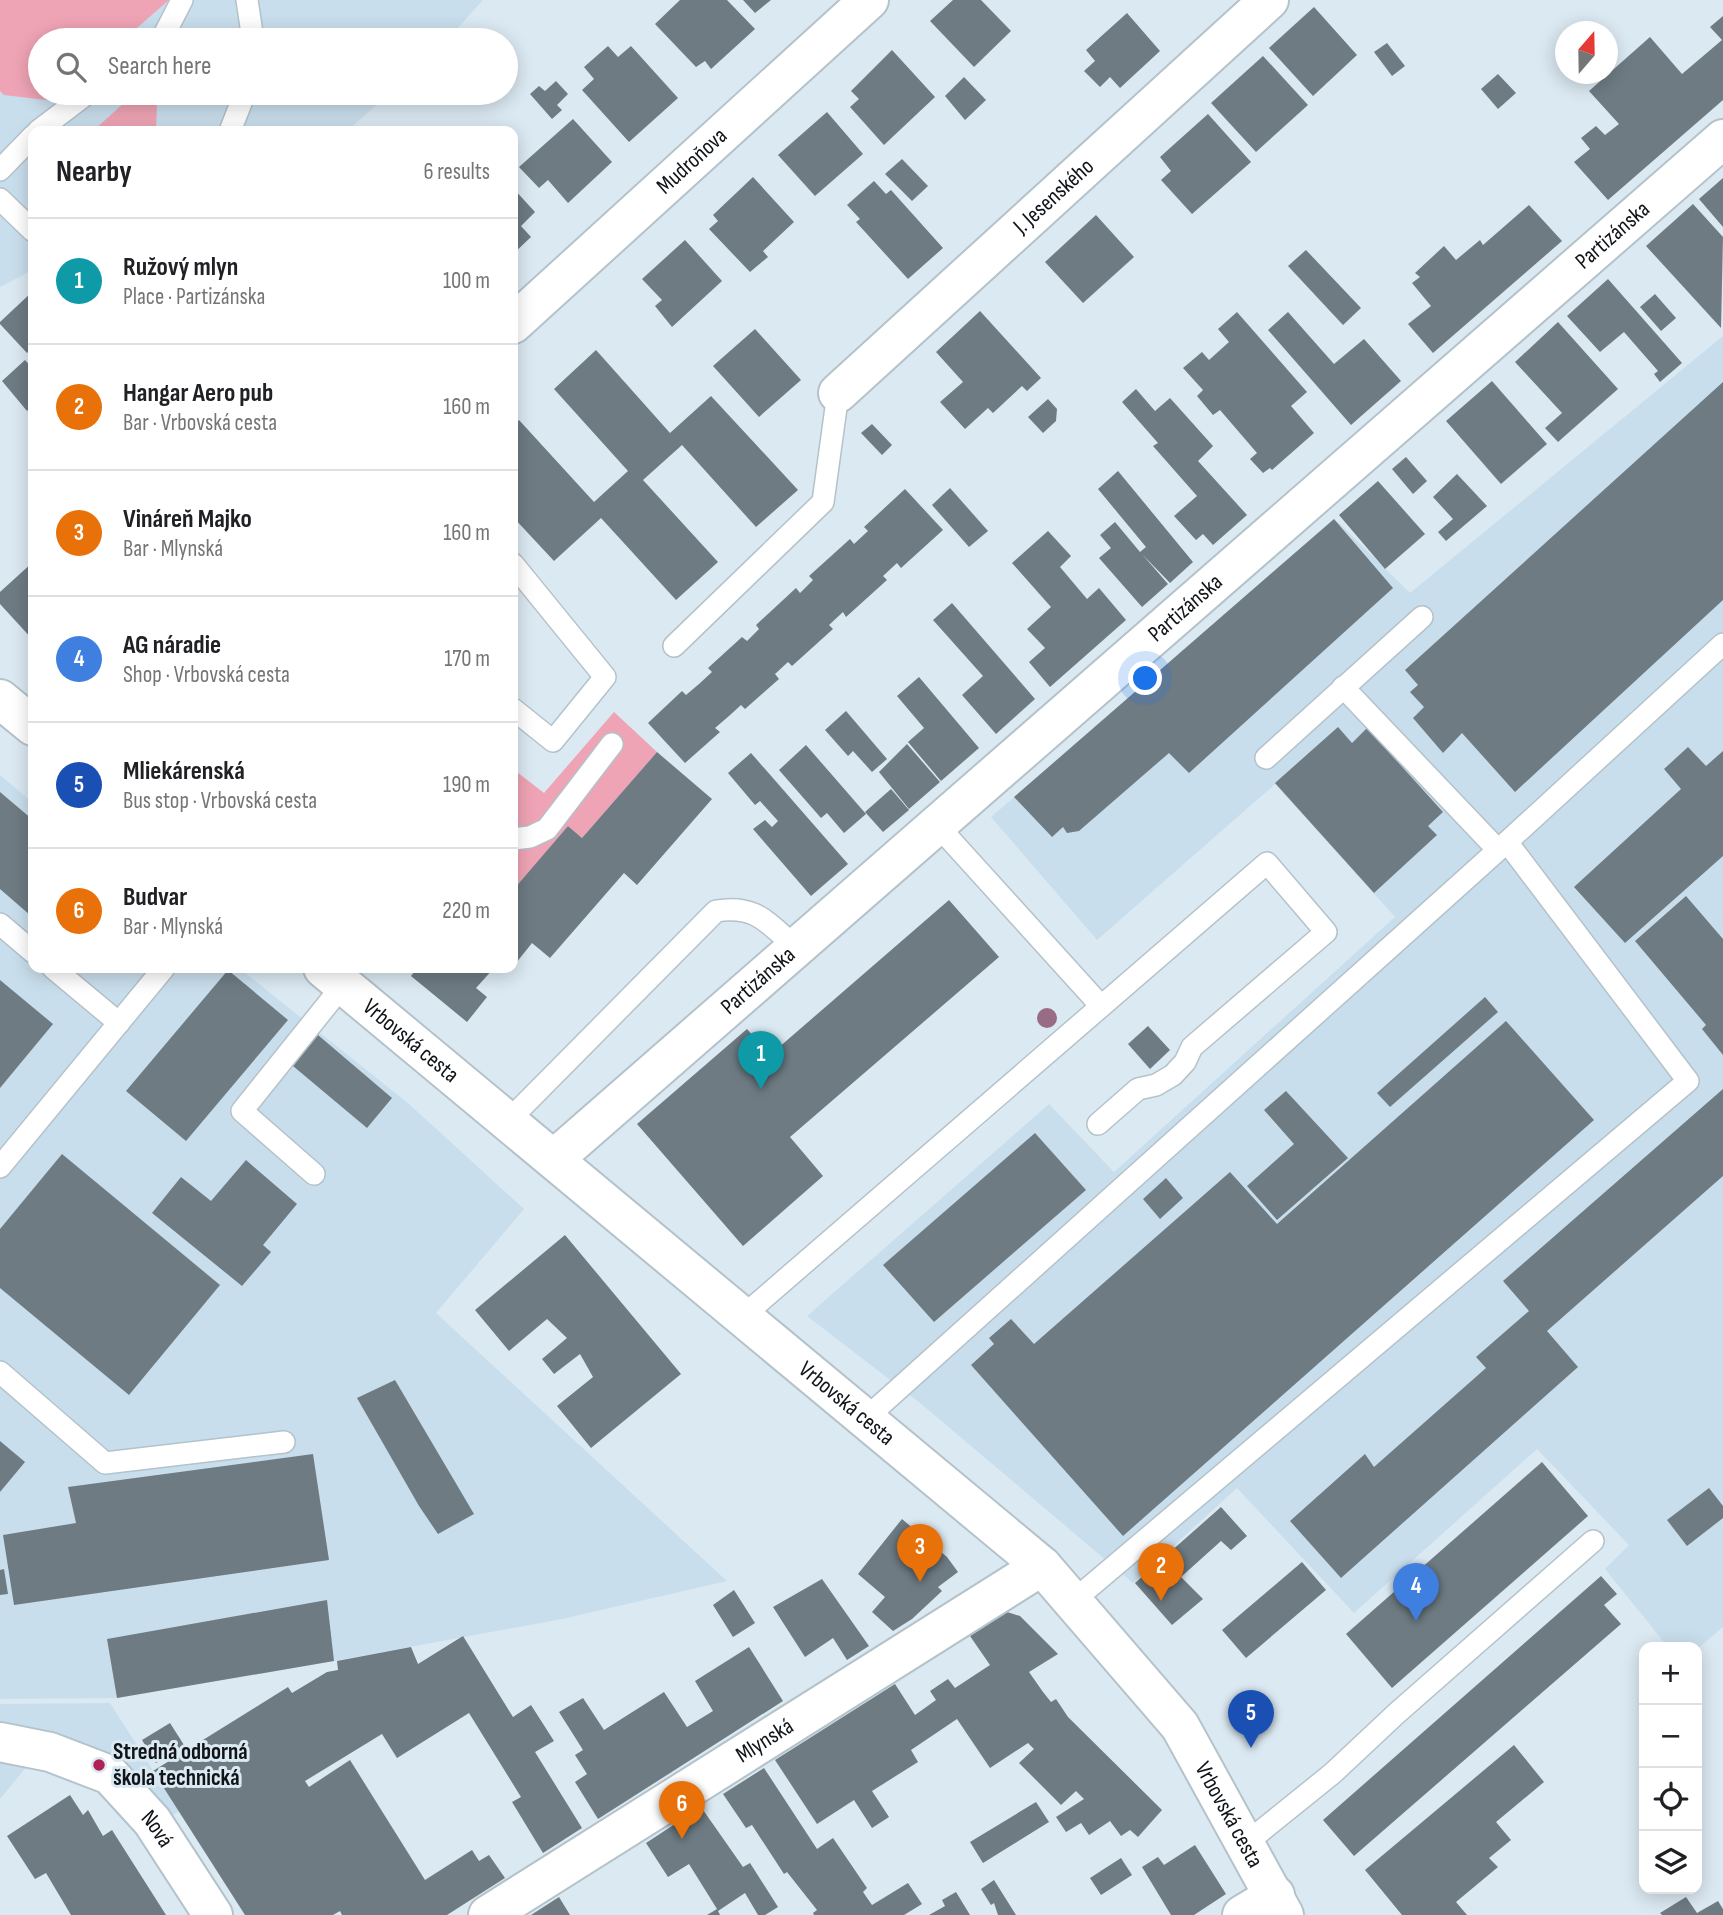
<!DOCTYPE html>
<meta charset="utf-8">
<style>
:root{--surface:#fff;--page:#f2f2f2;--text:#202124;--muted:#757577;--line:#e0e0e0;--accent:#db2777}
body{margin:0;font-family:"Sofia Sans Condensed",sans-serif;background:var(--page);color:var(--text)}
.controls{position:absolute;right:21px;bottom:21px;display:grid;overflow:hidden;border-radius:14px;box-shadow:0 4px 18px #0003}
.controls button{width:63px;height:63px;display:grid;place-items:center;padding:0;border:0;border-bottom:2px solid var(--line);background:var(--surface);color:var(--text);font:35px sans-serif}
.compass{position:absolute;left:1555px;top:21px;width:63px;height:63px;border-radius:50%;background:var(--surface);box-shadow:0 4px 18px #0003;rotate:20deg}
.you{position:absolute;left:1146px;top:679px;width:24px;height:24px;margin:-18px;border:5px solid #fff;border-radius:50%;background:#1a73e8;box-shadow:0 0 0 10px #1a73e833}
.badge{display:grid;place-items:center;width:46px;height:46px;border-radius:50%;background:var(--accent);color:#fff;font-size:23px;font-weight:700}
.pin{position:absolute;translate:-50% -58px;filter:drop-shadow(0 2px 4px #0008)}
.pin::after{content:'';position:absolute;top:37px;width:24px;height:21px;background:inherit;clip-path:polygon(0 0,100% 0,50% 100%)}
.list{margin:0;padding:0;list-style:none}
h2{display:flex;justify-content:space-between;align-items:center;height:91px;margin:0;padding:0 28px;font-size:30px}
h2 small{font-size:23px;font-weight:400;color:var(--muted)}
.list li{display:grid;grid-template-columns:46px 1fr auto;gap:21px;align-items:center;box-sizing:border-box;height:126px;padding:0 28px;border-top:2px solid var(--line)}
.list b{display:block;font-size:26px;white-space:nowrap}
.list p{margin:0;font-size:23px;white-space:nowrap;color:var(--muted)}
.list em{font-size:23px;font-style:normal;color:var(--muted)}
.icon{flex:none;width:38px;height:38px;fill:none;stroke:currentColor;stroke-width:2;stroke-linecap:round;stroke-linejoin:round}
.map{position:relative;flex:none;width:1723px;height:1915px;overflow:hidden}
.search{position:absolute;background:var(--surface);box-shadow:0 4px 18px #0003;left:28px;top:28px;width:490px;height:77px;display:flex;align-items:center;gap:18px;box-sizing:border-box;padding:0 24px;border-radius:38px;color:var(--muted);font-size:26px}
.panel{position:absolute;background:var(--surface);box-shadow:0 4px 18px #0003;left:28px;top:126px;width:490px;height:847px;border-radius:14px}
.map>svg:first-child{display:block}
.built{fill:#c9deec}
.green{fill:#efa4b5}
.building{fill:#6e7b83}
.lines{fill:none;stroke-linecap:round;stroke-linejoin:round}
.service-casing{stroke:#b4c2ca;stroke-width:24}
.minor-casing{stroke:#b4c2ca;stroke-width:42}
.service{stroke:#fff;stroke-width:21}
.minor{stroke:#fff;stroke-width:38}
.tree{fill:#996c86}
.poi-dot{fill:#b02158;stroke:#dbe9f2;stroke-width:2.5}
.labels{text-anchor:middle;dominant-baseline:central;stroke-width:6;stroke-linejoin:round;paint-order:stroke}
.street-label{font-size:23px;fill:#101418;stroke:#dbe9f2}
.poi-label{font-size:23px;font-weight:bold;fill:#101418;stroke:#dbe9f2;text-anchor:start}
</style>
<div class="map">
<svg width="1723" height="1915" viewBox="0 0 1723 1915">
<rect width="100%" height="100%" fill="#dbe9f2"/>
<g class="built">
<polygon points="0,0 483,0 447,40 40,40 40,93 390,93 347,131 33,131 33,270 0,287"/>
<polygon points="1723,336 1723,1627 1697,1649 1697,1647 1668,1647 1605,1569 1629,1545 1537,1449 1354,1613 1237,1488 1133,1583 919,1402 807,1316 1049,1104 1114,1172 1395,917 1275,784 1097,940 991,817 1338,522 1410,593"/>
<polygon points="0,775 33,803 33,968 239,968 409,1104 524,1209 436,1313 727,1581 562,1619 334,1661 117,1698 0,1699"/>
<polygon points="110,1703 179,1811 143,1836 117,1804 66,1772 32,1760 0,1799 0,1704"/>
</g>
<g class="green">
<polygon points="0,0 169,0 123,40 40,40 40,93 64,93 55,101 4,95 0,91"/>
<polygon points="135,93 155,95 157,104 156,131 93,131"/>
<polygon points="614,712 657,752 582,838 568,826 513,890 513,769 544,793"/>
</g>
<g class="building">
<polygon points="680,0 727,0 755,29 711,69 705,61 696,67 655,24"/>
<polygon points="743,0 771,0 755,13"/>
<polygon points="953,0 981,0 1011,31 974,67 930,21"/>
<polygon points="1314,7 1357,55 1313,96 1269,48"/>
<polygon points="1127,13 1160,51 1120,88 1110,77 1100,87 1084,71 1095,61 1086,50"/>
<polygon points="1723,16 1723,100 1608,200 1574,162 1590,149 1581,138 1596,126 1605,135 1619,124 1589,91 1650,37 1682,74 1722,40 1710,27"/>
<polygon points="1387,43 1405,66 1392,76 1374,52"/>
<polygon points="608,46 618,57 631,46 678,98 629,142 582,90 594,79 584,67"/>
<polygon points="892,50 935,97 884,145 850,107 859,99 851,91"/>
<polygon points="1263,56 1308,105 1256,152 1211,103"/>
<polygon points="1498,74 1516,93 1498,109 1481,89"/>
<polygon points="964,77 986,100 965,120 945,96"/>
<polygon points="556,81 568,94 557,105 562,110 552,119 530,94 539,86 545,91"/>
<polygon points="827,112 863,154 815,196 778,155"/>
<polygon points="1208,114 1251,162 1192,214 1161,180 1171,171 1160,157"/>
<polygon points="573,119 612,162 568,203 548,180 539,188 519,167"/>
<polygon points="902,159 928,186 912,201 885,174"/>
<polygon points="753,177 794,222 763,251 768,257 750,272 709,229 718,221 713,215"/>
<polygon points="1723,178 1723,227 1699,199"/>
<polygon points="874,181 886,194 891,190 943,248 908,279 856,222 860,219 847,205"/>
<polygon points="513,188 535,212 521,226 531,237 513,254"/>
<polygon points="1693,204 1723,237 1721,328 1646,246"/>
<polygon points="1529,205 1562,241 1433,353 1408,324 1431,306 1412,283 1420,277 1415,273 1444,246 1456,260 1480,240 1483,245"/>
<polygon points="1096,215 1134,257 1083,303 1045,262"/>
<polygon points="685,240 722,281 672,327 655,306 662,300 642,279"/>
<polygon points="1306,250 1361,308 1343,325 1288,266"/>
<polygon points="1608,279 1682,363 1660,382 1654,374 1658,371 1624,332 1600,352 1567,316"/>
<polygon points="33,291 33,347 27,353 0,324 0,322"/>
<polygon points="1655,294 1676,318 1661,331 1640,307"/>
<polygon points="980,311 1041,378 1027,391 1022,386 993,413 988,408 965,429 940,402 963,382 936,352"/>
<polygon points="1237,312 1307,392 1291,406 1314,433 1272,470 1270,468 1263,473 1250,459 1257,453 1220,410 1213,415 1197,396 1203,390 1183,368 1202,352 1209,360 1229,342 1218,329"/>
<polygon points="1288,312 1334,364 1364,339 1401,381 1351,425 1268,330"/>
<polygon points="1558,322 1618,389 1558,442 1545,428 1562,413 1515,362"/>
<polygon points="755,329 801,380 759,417 713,366"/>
<polygon points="596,350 670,433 711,396 798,490 756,527 682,445 643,480 718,562 676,600 601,518 554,561 513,517 513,426 519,420 594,502 628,471 554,389"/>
<polygon points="25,360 33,369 33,405 27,411 2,381"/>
<polygon points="1492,381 1547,444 1501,484 1446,421"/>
<polygon points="1723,382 1723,600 1515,792 1462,733 1443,753 1413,718 1424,707 1410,692 1418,685 1405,670"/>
<polygon points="1136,389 1155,411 1170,398 1213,446 1198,461 1247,515 1213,545 1203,534 1196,540 1174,516 1197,496 1153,446 1158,443 1122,402"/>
<polygon points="1048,399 1057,409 1056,421 1043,433 1028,417"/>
<polygon points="872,424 892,445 882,455 861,433"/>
<polygon points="1406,457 1427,481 1413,494 1392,469"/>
<polygon points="1118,471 1193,562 1170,583 1142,554 1168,584 1142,607 1099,558 1111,548 1100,535 1115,522 1140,552 1146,547 1098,489"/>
<polygon points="1457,474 1487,506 1446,541 1438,532 1453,519 1433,497"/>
<polygon points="1378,481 1425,534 1385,569 1339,515"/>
<polygon points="950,488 988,531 969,547 932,505"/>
<polygon points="905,489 943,530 901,568 897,563 883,576 887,580 846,617 843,612 829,625 833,629 792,666 788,662 775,674 779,679 745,709 741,705 729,716 715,728 720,732 685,763 648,723 682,691 686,695 699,684 712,672 708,668 742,637 747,641 759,629 756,625 796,588 800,593 813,580 809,576 850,539 854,544 868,531 864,527"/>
<polygon points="1334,519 1393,588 1189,773 1169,753 1079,831 1067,833 1063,827 1052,837 1014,797"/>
<polygon points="1048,531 1071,556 1060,567 1087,599 1099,588 1126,620 1050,687 1029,662 1045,648 1027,629 1051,607 1012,563"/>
<polygon points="33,562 33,640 0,604 0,592"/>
<polygon points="952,603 1035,699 996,734 962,695 983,676 933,620"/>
<polygon points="919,677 979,748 941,781 908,742 924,728 897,696"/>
<polygon points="846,711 887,759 872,772 853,751 848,756 825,730"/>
<polygon points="1338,727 1352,743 1367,728 1443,812 1428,826 1437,835 1374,893 1275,783"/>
<polygon points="907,744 940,782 909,809 879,772"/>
<polygon points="806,745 866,814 844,833 827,813 821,818 779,770"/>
<polygon points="1688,747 1706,766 1723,751 1723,856 1625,943 1574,887 1681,789 1664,769"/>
<polygon points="657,752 712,799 637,885 624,873 550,958 532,943 516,963 513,960 513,890 568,826 582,838"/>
<polygon points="751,753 848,864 811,896 753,829 765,820 772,827 778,821 760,801 755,805 728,773"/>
<polygon points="891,789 909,810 883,832 865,812"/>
<polygon points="0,792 33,820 33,911 30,915 0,889"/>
<polygon points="1686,896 1723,939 1723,1055 1702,1029 1706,1025 1635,941"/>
<polygon points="949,900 999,957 790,1137 823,1176 743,1246 637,1124 747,1029 770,1055"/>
<polygon points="417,968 494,968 476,988 487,997 467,1022 411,976"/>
<polygon points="228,970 288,1020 186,1141 126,1091"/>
<polygon points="0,980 53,1024 0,1088"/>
<polygon points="1485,997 1498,1012 1390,1107 1377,1093"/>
<polygon points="1506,1021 1594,1120 1123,1536 971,1365 994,1344 989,1338 1011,1319 1034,1344 1230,1172 1277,1224"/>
<polygon points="1148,1026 1170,1050 1150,1069 1128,1044"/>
<polygon points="318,1035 392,1098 367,1128 293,1066"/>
<polygon points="1723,1089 1723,1176 1547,1331 1578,1367 1341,1578 1290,1521 1365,1454 1374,1467 1486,1368 1476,1357 1529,1311 1503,1281"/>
<polygon points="1286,1091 1348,1158 1277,1220 1247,1186 1294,1144 1264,1110"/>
<polygon points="1035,1133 1086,1190 934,1322 883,1265"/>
<polygon points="62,1154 220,1285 129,1395 0,1288 0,1229"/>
<polygon points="246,1160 297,1204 263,1245 271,1252 242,1286 152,1213 181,1177 211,1201"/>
<polygon points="1166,1178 1183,1198 1160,1219 1143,1199"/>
<polygon points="565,1235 681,1374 591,1448 557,1406 593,1377 580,1354 554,1374 542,1359 567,1338 547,1319 509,1351 475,1310"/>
<polygon points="395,1380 474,1514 438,1534 419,1506 357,1398"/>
<polygon points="0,1441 25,1462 0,1492"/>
<polygon points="313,1454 329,1560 14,1605 3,1535 76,1523 68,1487"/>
<polygon points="1542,1462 1588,1516 1392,1688 1346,1634"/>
<polygon points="1709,1488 1723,1506 1723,1518 1687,1546 1667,1520"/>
<polygon points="1221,1507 1247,1536 1231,1550 1221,1541 1181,1577 1203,1599 1172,1625 1135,1583"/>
<polygon points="902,1519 947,1557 958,1572 938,1587 942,1591 912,1619 893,1631 872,1612 885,1597 858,1574"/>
<polygon points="1302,1562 1326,1590 1246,1658 1222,1630"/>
<polygon points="4,1569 8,1594 0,1595 0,1570"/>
<polygon points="1601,1576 1617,1594 1604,1605 1621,1624 1354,1856 1323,1820"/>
<polygon points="822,1579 869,1646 847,1660 833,1638 805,1657 773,1607"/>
<polygon points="734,1590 755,1623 733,1637 713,1605"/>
<polygon points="327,1600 334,1661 117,1698 107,1639"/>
<polygon points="1007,1612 1020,1616 1058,1654 1029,1672 1043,1692 1051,1702 1056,1699 1068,1717 1162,1810 1138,1837 1130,1830 1121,1836 1110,1821 1089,1835 1081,1823 1066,1832 1056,1817 1084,1799 1076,1791 1061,1805 1019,1763 1034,1749 1028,1743 990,1768 957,1719 911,1750 918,1762 872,1791 889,1817 872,1828 854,1800 817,1824 775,1760 895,1684 915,1715 936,1700 930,1691 948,1679 955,1688 990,1665 970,1636"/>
<polygon points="463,1636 513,1717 531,1705 554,1741 535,1752 582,1828 543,1853 512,1802 521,1797 469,1713 397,1758 382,1734 305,1781 309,1787 350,1760 425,1880 472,1850 479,1861 489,1855 505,1878 447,1915 342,1915 340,1911 333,1915 245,1915 153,1771 288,1687 292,1693 327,1672 338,1670 337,1661 411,1647 418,1664"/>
<polygon points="749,1647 783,1701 598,1819 575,1782 587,1774 575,1755 583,1750 559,1712 583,1698 604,1730 664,1692 687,1727 713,1711 695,1681"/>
<polygon points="170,1723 184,1745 156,1763 142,1740"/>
<polygon points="1514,1745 1544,1782 1496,1822 1511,1840 1489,1858 1498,1867 1456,1902 1467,1915 1402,1915 1365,1870"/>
<polygon points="764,1768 817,1849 833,1838 867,1888 863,1892 872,1905 908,1883 922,1904 904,1915 814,1915 813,1913 817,1910 787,1872 784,1874 752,1825 746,1828 723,1794"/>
<polygon points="70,1795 83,1815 88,1810 103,1836 112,1830 166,1915 71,1915 46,1873 35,1879 7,1836"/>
<polygon points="1036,1802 1049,1822 983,1863 970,1842"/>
<polygon points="701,1807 743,1867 750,1863 778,1907 765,1915 758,1915 745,1893 718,1911 720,1915 707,1915 717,1909 689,1864 668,1877 646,1843"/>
<polygon points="1195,1845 1226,1894 1194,1915 1171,1915 1142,1867 1158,1857 1164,1865"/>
<polygon points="1121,1858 1132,1875 1101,1895 1090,1878"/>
<polygon points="994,1880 1016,1915 998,1915 994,1903 991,1905 981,1889"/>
<polygon points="956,1892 970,1915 929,1915 945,1906 942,1900"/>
<polygon points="559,1897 570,1915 531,1915"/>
<polygon points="1686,1897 1697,1913 1718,1901 1723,1909 1723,1915 1662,1915 1660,1913"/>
</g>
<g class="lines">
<defs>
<g id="service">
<polyline points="247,0 253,40"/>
<polyline points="159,40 163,37 182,0"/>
<polyline points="38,131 88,93"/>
<polyline points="230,131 245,93"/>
<polyline points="0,170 33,136"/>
<polyline points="0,199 33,231"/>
<polyline points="513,564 605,677 553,741 513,709"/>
<polyline points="674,646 823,502 838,393"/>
<polyline points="1343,687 1498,850"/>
<polyline points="1266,758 1422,617"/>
<polyline points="937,825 1101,1006"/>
<polyline points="513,839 530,837 547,829 612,744"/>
<polyline points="0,924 33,952"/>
<polyline points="53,968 119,1023"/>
<path d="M508,1121L716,911C757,904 768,924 797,948"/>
<polyline points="0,1167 164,968"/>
<polyline points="314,1174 242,1111 343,985"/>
<polyline points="743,1316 1267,863 1326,932 1192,1047 1185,1062 1173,1075 1156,1085 1138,1089 1098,1124"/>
<polyline points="0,1372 105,1463 284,1442"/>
<polyline points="865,1419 1507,842 1723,644"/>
<polyline points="1073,1601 1688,1081 1507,842"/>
<polyline points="1245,1844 1333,1773 1397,1713 1593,1541"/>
</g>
<g id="minor">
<path id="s1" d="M513,324L869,0"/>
<path id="s2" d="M838,393L1269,0"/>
<polyline points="0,699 33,726"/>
<path id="s3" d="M323,968L1042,1566L1180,1726L1284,1915"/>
<path id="s4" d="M554,1159L1723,139"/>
<path id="s5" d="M0,1742L50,1752L110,1775L152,1821L213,1915"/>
<path id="s6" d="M488,1915L1042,1566"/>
<polyline points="1242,1915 1275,1895"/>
</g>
</defs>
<use href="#service" class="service-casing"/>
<use href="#minor" class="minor-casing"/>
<use href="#service" class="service"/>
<use href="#minor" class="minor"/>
</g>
<circle class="tree" cx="1047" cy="1018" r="10"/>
<circle class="poi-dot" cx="99" cy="1765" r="7"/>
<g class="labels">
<g class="street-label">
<text stroke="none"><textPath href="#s1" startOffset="242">Mudroňova</textPath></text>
<text stroke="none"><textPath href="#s2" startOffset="292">J. Jesenského</textPath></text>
<text stroke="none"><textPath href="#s4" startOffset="1405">Partizánska</textPath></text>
<text stroke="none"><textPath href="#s4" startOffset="838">Partizánska</textPath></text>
<text stroke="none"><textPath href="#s4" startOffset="271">Partizánska</textPath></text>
<text stroke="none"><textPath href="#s3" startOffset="114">Vrbovská cesta</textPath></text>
<text stroke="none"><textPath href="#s3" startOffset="681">Vrbovská cesta</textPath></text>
<text stroke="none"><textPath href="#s6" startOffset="327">Mlynská</textPath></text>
<text stroke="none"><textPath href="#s3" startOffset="1248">Vrbovská cesta</textPath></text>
<text stroke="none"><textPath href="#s5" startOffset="187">Nová</textPath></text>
</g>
<g class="poi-label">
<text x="113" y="1752">Stredná odborná<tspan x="113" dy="26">škola technická</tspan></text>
</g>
</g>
</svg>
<div class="controls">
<button>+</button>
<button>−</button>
<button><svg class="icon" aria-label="locate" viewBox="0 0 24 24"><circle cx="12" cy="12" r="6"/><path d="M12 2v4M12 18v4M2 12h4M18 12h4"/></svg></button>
<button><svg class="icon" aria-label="layers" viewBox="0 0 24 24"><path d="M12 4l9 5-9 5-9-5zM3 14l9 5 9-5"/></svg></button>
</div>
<svg class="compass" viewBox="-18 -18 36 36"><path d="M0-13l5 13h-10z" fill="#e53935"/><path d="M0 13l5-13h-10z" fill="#757577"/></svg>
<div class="you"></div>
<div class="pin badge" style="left:761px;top:1089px;background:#0f9aa8">1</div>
<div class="pin badge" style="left:1161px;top:1601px;background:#e8710a">2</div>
<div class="pin badge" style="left:920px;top:1582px;background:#e8710a">3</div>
<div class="pin badge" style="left:1416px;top:1621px;background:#3f7fe0">4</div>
<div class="pin badge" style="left:1251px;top:1748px;background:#1a4fb4">5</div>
<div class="pin badge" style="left:682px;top:1839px;background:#e8710a">6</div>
<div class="search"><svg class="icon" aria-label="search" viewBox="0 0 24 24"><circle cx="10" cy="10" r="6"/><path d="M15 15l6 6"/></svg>Search here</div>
<section class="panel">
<h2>Nearby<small>6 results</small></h2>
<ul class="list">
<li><span class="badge" style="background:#0f9aa8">1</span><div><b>Ružový mlyn</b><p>Place · Partizánska</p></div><em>100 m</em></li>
<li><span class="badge" style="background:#e8710a">2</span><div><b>Hangar Aero pub</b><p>Bar · Vrbovská cesta</p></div><em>160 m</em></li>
<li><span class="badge" style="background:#e8710a">3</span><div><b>Vináreň Majko</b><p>Bar · Mlynská</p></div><em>160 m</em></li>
<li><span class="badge" style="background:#3f7fe0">4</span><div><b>AG náradie</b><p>Shop · Vrbovská cesta</p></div><em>170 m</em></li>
<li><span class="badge" style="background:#1a4fb4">5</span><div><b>Mliekárenská</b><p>Bus stop · Vrbovská cesta</p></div><em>190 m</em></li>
<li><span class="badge" style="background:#e8710a">6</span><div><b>Budvar</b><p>Bar · Mlynská</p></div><em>220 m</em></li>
</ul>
</section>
</div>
